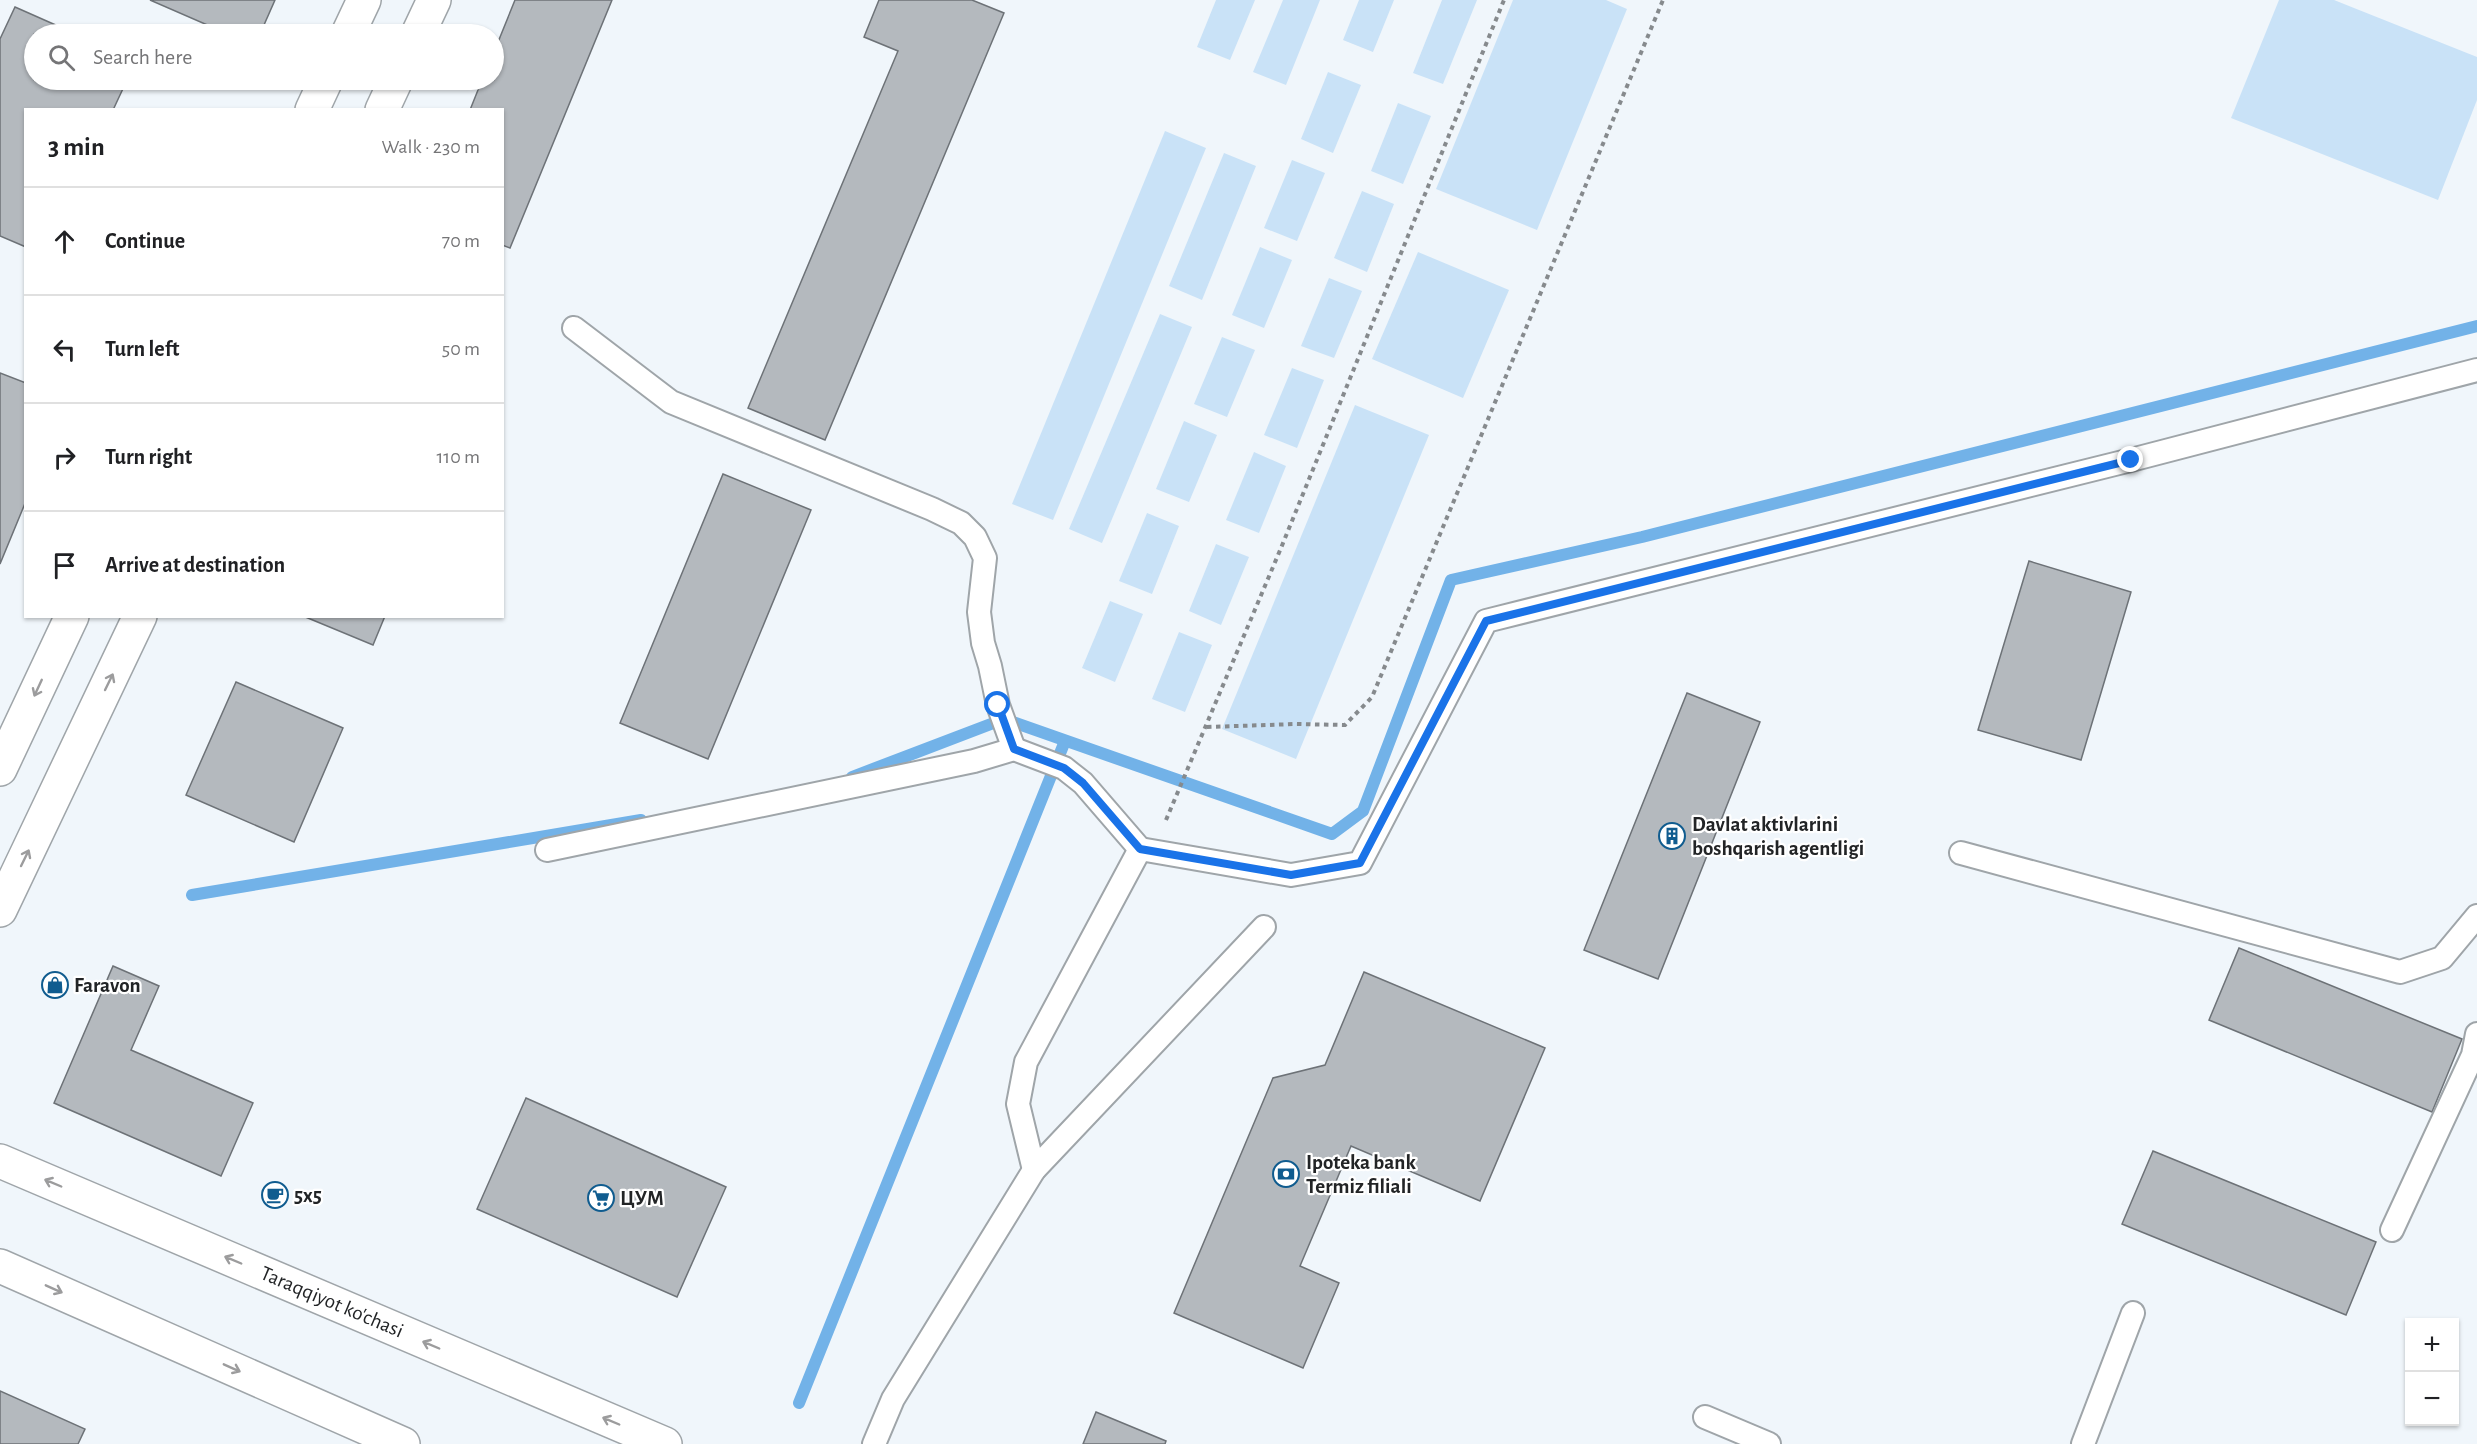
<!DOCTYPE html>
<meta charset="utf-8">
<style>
:root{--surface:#fff;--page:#f2f2f2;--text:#202124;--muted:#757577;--line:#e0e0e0}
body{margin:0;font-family:"Alegreya Sans",sans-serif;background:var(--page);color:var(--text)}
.controls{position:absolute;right:18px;bottom:18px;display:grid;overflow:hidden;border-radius:0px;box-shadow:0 2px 4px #0004}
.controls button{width:54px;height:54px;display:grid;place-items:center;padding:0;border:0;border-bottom:2px solid var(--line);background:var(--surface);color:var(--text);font:30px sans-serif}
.stop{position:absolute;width:18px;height:18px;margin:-14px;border:4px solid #1a73e8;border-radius:50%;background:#fff}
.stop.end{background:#1a73e8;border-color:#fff;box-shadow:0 2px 6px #0008}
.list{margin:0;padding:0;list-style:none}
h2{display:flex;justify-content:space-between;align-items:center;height:78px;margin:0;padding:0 24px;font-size:26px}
h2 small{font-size:20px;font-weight:400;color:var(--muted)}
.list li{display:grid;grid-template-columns:39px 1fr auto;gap:18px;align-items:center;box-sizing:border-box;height:108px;padding:0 24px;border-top:2px solid var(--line)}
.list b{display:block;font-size:22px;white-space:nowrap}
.list em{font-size:20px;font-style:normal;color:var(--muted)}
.icon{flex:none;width:33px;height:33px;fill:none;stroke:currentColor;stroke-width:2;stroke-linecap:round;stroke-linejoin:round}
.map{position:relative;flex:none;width:2477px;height:1444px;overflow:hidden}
.search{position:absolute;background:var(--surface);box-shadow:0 2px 4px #0004;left:24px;top:24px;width:480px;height:66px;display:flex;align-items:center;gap:15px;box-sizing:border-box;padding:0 21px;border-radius:33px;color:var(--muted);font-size:22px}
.panel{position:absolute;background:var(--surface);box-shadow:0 2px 4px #0004;left:24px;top:108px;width:480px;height:510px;border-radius:0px}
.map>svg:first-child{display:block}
.green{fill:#c9e2f7}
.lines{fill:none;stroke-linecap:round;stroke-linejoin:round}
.stream{stroke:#72b2e8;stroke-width:12}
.building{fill:#b4b9be;stroke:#6d7277;stroke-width:1.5}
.lane-casing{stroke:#9fa5a9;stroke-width:26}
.secondary-casing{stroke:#9fa5a9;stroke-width:36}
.path{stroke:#868a8d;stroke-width:4;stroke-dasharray:4.5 4.5;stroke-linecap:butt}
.lane{stroke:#fff;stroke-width:22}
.secondary{stroke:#fff;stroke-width:33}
.oneway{stroke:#9c9c9d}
.route{stroke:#1a73e8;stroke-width:8}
.labels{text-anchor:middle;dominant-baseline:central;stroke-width:4.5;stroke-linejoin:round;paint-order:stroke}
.poi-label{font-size:21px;font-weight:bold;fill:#222426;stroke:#fff;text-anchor:start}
.street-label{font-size:21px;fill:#222426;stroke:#fff}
</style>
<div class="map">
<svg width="2477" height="1444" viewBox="0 0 2477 1444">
<rect width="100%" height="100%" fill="#f0f6fb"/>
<g class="green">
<polygon points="1216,0 1255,0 1230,60 1197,47"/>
<polygon points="1283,0 1320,0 1286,85 1253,72"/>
<polygon points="1359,0 1394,0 1373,52 1343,40"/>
<polygon points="1442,0 1477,0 1443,84 1413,73"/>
<polygon points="1513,0 1606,0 1627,9 1537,230 1436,189"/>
<polygon points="2279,0 2334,0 2477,57 2477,100 2438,200 2231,118"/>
<polygon points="1328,72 1361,85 1333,153 1301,139"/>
<polygon points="1398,103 1431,116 1403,184 1371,171"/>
<polygon points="1165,131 1206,148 1053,520 1012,504"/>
<polygon points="1224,153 1256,166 1202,300 1169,286"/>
<polygon points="1292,160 1325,173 1297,241 1264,228"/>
<polygon points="1362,191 1394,204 1367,272 1334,258"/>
<polygon points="1260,247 1292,260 1264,328 1232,315"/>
<polygon points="1418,252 1509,290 1463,398 1372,359"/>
<polygon points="1329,278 1362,291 1334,358 1301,346"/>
<polygon points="1160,314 1192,327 1102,543 1069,529"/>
<polygon points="1222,337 1255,350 1227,417 1194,404"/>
<polygon points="1292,368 1324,380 1297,448 1264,435"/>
<polygon points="1355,405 1429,435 1296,759 1222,729"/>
<polygon points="1184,421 1217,435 1189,502 1156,489"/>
<polygon points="1254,452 1286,466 1259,533 1226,520"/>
<polygon points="1147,513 1179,526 1152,594 1119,581"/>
<polygon points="1216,544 1249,557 1221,625 1189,611"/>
<polygon points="1110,601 1143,614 1115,682 1082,668"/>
<polygon points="1179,632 1212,645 1185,712 1152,699"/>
</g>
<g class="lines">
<g class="stream">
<polyline points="852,777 1004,719 1332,834 1363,811 1451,580 1642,537 2477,326"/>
<polyline points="192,895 641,820"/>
<polyline points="799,1403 1065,741"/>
</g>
</g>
<g class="building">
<polygon points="150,0 275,0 260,34 228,34"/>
<polygon points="515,0 612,0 510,248 502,245 502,110 470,110 482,80 494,80 494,52"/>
<polygon points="879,0 972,0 1004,13 825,440 748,408 898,51 864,37"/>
<polygon points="15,7 76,34 34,34 34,80 127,80 113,110 26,110 26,247 0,236 0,39"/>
<polygon points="0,373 26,383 26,501 0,564"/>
<polygon points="723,474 811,510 708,759 620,723"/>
<polygon points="2029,561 2131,592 2081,760 1978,730"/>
<polygon points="303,616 385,616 373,645"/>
<polygon points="236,682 343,728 294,842 186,795"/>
<polygon points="1687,693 1760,722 1658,979 1584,950"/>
<polygon points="2239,948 2462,1039 2432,1112 2209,1020"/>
<polygon points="113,966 159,986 131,1050 253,1103 221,1176 54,1103"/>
<polygon points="1364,972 1545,1048 1480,1201 1351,1146 1300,1266 1339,1283 1303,1368 1174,1313 1273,1078 1325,1065"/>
<polygon points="526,1098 726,1187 677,1297 477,1209"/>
<polygon points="2153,1151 2376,1242 2346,1315 2122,1224"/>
<polygon points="0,1391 85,1429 78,1444 0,1444"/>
<polygon points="1096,1412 1166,1441 1165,1444 1083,1444"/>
</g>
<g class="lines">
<defs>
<g id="lane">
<polyline points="574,328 671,402 932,509 961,523 975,537 985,558 979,612 983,643 990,666 998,705 1014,749"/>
<polyline points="547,850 974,761 1014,749 1064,768 1083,783 1140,849"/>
<polyline points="1961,853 2400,972 2442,958 2477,916"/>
<polyline points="1034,1170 1018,1104 1026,1062 1140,849 1291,875 1360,863 1486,621 2131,460 2477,370"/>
<polyline points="2392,1230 2473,1055 2477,1034"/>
<polyline points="1705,1417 1769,1444"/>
<polyline points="874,1444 893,1399 1034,1170 1264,927"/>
<polyline points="2083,1444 2133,1313"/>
</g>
<g id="secondary">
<polyline points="348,34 364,0"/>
<polyline points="418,34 434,0"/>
<polyline points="312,110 326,80"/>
<polyline points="382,110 396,80"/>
<polyline points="0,769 72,616"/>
<polyline points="0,910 140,616"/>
<polyline points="0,1161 665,1444"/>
<polyline points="0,1266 403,1444"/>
</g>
</defs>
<use href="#lane" class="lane-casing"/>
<use href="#secondary" class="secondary-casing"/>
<g class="path">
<polyline points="1207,727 1296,724 1345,725 1372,697 1663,0"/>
<polyline points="1166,820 1281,548 1504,0"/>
</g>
<use href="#lane" class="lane"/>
<use href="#secondary" class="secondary"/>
</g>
<defs><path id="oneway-shaft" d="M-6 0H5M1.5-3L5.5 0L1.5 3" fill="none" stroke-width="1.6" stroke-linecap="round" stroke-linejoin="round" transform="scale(1.5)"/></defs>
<g class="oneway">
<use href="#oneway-shaft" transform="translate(109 682) rotate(-64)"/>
<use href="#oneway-shaft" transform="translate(38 688) rotate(115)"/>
<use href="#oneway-shaft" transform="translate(25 858) rotate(-64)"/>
<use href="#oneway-shaft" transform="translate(53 1183) rotate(-157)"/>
<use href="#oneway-shaft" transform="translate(233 1260) rotate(-157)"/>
<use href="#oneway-shaft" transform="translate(54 1289) rotate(24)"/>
<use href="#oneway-shaft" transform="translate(431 1345) rotate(-157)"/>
<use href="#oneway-shaft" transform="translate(232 1368) rotate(24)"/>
<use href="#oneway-shaft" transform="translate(611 1421) rotate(-157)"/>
</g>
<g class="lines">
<polyline class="route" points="998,705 1014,749 1064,768 1083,783 1140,849 1291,875 1360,863 1486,621 2131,460"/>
</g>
<defs>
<symbol id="building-ring" viewBox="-11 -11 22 22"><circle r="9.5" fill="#fff" stroke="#105c8f" stroke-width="1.5"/><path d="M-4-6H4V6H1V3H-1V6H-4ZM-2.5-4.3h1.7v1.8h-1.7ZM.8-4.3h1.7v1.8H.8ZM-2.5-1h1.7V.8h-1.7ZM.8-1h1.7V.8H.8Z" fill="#105c8f"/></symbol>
<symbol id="shop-ring" viewBox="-11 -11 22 22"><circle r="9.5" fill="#fff" stroke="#105c8f" stroke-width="1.5"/><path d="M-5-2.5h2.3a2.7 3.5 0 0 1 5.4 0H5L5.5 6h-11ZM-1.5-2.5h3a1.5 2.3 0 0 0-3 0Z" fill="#105c8f"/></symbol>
<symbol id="bank-ring" viewBox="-11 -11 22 22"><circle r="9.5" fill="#fff" stroke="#105c8f" stroke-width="1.5"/><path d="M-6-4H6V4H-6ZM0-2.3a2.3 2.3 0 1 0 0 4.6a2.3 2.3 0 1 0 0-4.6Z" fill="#105c8f"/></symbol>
<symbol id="cafe-ring" viewBox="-11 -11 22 22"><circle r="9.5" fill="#fff" stroke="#105c8f" stroke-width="1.5"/><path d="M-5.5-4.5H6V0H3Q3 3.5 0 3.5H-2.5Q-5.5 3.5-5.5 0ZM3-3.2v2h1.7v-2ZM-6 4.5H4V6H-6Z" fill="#105c8f"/></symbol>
<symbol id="supermarket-ring" viewBox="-11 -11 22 22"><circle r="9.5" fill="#fff" stroke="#105c8f" stroke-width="1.5"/><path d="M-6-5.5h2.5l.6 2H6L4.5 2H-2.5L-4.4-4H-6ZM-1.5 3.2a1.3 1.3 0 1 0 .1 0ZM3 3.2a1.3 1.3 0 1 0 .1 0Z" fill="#105c8f"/></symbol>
</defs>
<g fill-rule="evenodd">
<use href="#building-ring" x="1657" y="821" width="30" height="30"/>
<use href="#shop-ring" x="40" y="970" width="30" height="30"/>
<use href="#bank-ring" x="1271" y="1159" width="30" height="30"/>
<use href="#cafe-ring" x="260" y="1180" width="30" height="30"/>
<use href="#supermarket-ring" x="586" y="1183" width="30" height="30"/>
</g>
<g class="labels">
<g class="poi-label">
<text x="1692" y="824">Davlat aktivlarini<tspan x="1692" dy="24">boshqarish agentligi</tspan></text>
<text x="74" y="985">Faravon</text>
<text x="1306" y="1162">Ipoteka bank<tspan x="1306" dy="24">Termiz filiali</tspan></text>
<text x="294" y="1195">5x5</text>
<text x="620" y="1198">ЦУМ</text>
</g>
<g class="street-label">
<text transform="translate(332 1302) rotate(23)">Taraqqiyot ko'chasi</text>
</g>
</g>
</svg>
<div class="controls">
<button>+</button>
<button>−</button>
</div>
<div class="stop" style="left:998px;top:705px"></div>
<div class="stop end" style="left:2131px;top:460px"></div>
<div class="search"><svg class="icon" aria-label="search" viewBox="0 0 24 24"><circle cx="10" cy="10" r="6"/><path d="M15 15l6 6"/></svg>Search here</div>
<section class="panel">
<h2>3 min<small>Walk · 230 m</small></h2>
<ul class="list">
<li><svg class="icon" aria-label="ahead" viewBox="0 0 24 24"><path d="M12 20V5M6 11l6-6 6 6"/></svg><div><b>Continue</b></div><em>70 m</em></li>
<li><svg class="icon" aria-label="left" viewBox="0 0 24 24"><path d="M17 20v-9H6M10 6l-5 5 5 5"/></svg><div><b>Turn left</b></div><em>50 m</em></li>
<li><svg class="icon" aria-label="right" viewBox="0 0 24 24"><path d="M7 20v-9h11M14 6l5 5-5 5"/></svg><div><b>Turn right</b></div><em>110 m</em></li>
<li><svg class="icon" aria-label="arrive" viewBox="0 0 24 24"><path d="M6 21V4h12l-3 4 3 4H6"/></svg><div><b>Arrive at destination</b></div></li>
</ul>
</section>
</div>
